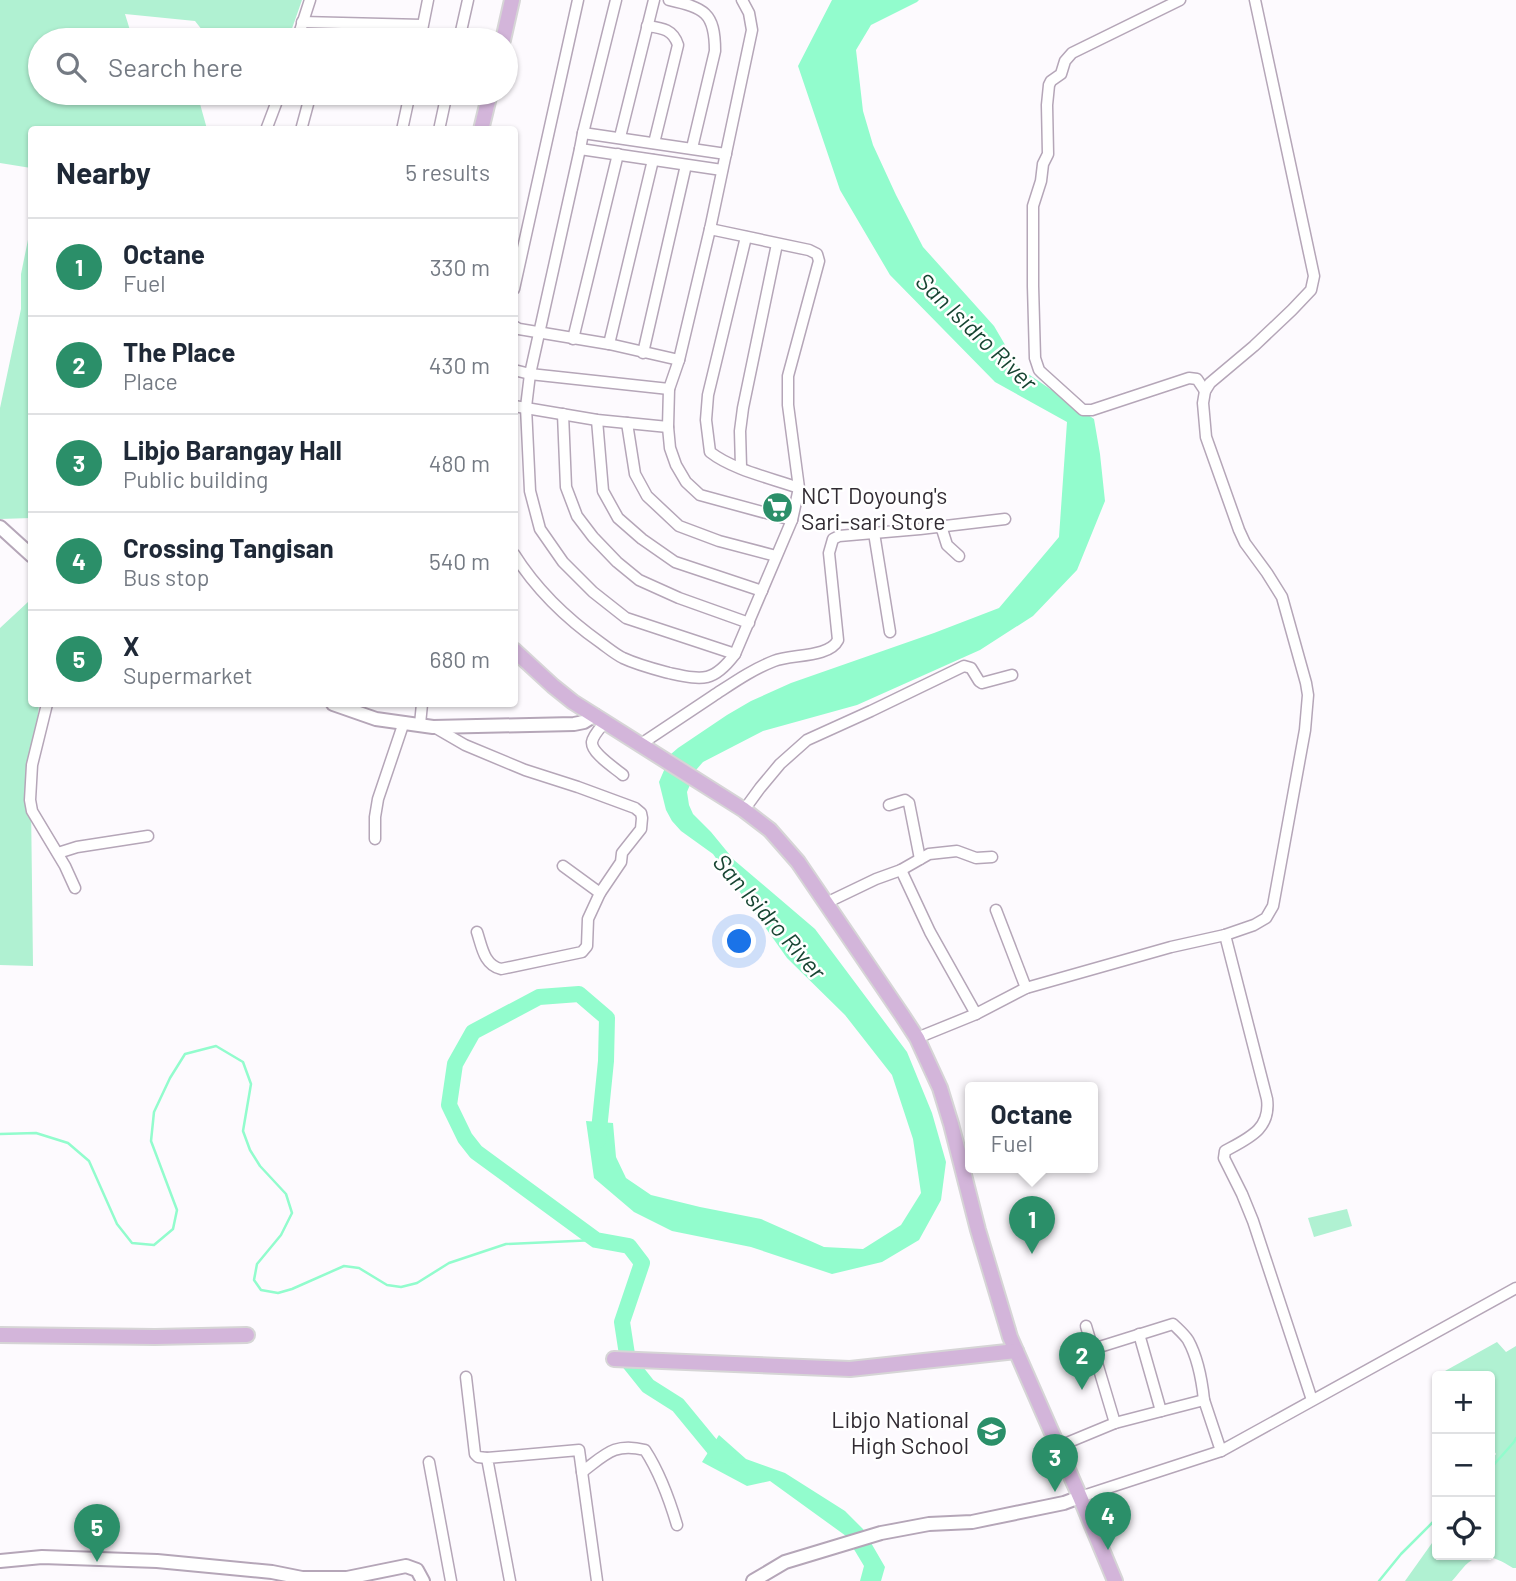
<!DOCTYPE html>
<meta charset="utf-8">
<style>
:root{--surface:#fff;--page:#f2f2f3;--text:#1f2937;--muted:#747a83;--line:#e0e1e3;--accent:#2b8f69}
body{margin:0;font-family:Barlow,sans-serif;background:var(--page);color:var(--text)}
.controls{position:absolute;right:21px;bottom:21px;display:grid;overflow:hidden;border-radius:7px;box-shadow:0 2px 5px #0004}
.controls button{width:63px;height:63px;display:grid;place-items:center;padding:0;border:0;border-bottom:2px solid var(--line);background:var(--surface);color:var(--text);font:35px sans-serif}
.you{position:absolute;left:740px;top:942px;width:24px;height:24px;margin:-18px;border:5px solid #fff;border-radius:50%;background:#1a73e8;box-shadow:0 0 0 10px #1a73e833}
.badge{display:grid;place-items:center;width:46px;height:46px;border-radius:50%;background:var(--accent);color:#fff;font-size:23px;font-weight:700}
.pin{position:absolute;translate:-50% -58px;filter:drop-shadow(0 2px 4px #0008)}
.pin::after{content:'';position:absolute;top:37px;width:24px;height:21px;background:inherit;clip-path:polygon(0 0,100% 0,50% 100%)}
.popup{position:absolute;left:965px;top:1082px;width:133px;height:91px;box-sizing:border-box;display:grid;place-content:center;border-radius:7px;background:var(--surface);filter:drop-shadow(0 2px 5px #0005);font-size:23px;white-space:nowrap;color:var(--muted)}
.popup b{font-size:26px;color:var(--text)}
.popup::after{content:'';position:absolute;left:50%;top:100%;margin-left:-14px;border:14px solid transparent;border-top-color:var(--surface)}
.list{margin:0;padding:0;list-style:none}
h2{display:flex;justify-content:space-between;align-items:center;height:91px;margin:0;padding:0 28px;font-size:30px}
h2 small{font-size:23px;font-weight:400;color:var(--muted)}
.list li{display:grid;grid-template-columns:46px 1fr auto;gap:21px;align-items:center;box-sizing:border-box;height:98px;padding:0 28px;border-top:2px solid var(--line)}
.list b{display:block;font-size:26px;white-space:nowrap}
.list p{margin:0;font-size:23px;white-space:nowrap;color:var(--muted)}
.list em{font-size:23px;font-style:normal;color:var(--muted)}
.icon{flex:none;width:38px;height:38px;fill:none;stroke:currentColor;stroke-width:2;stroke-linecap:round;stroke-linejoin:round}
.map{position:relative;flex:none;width:1516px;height:1581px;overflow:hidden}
.search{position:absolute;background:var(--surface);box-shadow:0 2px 5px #0004;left:28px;top:28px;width:490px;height:77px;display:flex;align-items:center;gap:18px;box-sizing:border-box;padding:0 24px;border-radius:38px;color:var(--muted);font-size:26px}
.panel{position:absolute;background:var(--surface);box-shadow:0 2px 5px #0004;left:28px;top:126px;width:490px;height:581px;border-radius:7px}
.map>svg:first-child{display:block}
.green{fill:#b0f1d2}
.water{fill:#92fccd}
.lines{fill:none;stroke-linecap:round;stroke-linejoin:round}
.stream{stroke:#92fccd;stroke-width:2.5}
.river{stroke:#92fccd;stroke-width:16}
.street-casing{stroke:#b5a6b8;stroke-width:13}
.secondary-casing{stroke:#b5a6b8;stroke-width:16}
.primary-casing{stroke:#d6d5d6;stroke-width:18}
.street{stroke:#fff;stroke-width:10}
.secondary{stroke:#fff;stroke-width:12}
.primary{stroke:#d3b5da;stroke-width:14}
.labels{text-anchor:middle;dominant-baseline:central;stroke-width:5;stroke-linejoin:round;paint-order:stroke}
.poi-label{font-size:23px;fill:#312b32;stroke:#fff;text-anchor:start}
.water-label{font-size:24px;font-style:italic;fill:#174532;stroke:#fff}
</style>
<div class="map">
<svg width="1516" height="1581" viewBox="0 0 1516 1581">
<rect width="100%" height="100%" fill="#fdfafe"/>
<g class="green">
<polygon points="0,0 302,0 288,40 210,40 195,21 125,14 133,40 40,40 40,93 197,93 207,129 32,130 31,168 0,163"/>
<polygon points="31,225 31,518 0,519 0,408 21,309 21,274"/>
<polygon points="28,602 32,607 32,704 39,704 31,803 33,966 0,965 0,628"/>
<polygon points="1347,1209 1352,1226 1314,1237 1308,1218"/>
<path d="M1497,1342L1506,1352L1516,1346V1568H1513C1495,1557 1479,1549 1463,1568C1459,1572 1456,1577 1452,1581H1405L1437,1536V1555H1490V1462L1496,1454L1490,1444V1376H1448L1445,1371Z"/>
</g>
<g class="water">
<polygon points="832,0 919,0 917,2 871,25 856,50 863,111 873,145 896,195 923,247 994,326 1018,367 1094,419 1100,454 1105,501 1077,570 1033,616 980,650 857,705 763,731 703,762 696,770 687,792 689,805 693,814 711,832 734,860 815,929 907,1052 932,1113 946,1162 941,1200 919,1240 882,1262 832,1274 751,1247 672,1231 634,1212 594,1178 586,1121 613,1123 616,1157 626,1178 651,1195 700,1207 761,1219 824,1247 863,1249 901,1225 921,1193 913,1139 892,1075 845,1015 787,958 713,854 681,831 672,821 666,810 659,782 671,754 678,748 727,715 751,701 791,683 934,633 999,608 1059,537 1067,422 995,382 890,275 840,190 798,66"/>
<polygon points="719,1435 746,1459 785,1473 845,1511 863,1529 885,1567 881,1581 860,1581 864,1566 846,1536 770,1481 747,1486 702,1462"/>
</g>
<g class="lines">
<g class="stream">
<polyline points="0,1134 36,1133 68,1143 89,1161 117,1224 132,1243 154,1245 173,1229 177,1210 151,1141 154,1112 170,1078 185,1054 216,1046 243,1062 251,1084 243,1131 250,1150 260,1166 286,1194 292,1213 281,1235 257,1264 254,1280 261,1290 278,1293 292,1289 344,1266 359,1268 387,1285 401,1287 417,1283 449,1263 506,1244 596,1240"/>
<polyline points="1490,1469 1514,1442 1516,1438"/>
<polyline points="1379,1581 1401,1554 1437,1518"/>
</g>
<polyline class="river" points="598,1140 606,1061 607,1018 579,994 539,997 473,1032 455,1064 449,1105 465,1138 476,1152 596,1240 629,1246 642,1263 622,1322 628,1361 648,1386 678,1405 715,1450 728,1456"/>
<defs>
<g id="street">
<polyline points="616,0 583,133 580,149 530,374 526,407 530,491 540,529 563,562 593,592 626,618 735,654"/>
<path d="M669,0C704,8 715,12 715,51L692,148"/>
<polyline points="742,0 749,13 752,30 710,229 679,360 669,389 668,427 670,448 676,465 686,482 700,495 792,520"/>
<polyline points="1180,0 1072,53 1065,61 1061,74 1051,81 1049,85 1047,105 1048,154 1043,164 1041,181 1033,206 1033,286 1035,358 1039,370 1042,373 1083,410 1092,410 1189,378 1197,379 1205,391"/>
<polyline points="302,22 422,25"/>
<path d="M647,26C662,28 673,29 678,45L654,143"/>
<polyline points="297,40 310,0"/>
<polyline points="420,40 428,0"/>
<polyline points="459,40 468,0"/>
<polyline points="279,93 409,95"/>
<polyline points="266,130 280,93"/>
<polyline points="301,130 311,93"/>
<polyline points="402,130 410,93"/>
<polyline points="439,130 447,93"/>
<polyline points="583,133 726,154"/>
<polyline points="620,137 654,0"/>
<polyline points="580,149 722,170"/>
<path d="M746,237L708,395L706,420L710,452C733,470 771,478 799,488"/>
<polyline points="514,289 578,0"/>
<polyline points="514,326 519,329 609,344 679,360"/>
<polyline points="573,339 618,154"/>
<polyline points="609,344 653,160"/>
<polyline points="643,353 686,165"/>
<polyline points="514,370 530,374 669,389"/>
<polyline points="514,406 597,420 668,427"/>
<polyline points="563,414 566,487 577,516 593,537 617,562 639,580 679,598 749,623"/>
<polyline points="597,420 603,491 618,518 642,539 675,562 762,591"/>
<polyline points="627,423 635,474 647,496 679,526 719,541 776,556"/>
<polyline points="741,467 740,431 743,408 777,244"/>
<polyline points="941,526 947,545 959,556"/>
<polyline points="874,533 890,632"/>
<path d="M514,554C536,589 567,619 601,643C608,648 615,654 623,658C638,665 654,669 669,673C703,680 713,683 735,654L792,520L799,488L788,405V376L819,261L817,254L809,250L710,229"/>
<polyline points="47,704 32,765 30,800 32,811 65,866 75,888"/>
<path d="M605,722C601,727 593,735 592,742C591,753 615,768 623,775"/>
<polyline points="420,724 422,704"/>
<path d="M434,727L465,745L525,770L578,787L635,808L641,813L642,818L641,829L622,853L621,862L600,893L588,919L587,946L582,952L501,969C484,965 482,947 477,932"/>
<path d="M641,744C665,728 689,712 713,696C733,683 751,670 774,661C791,654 829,658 838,640L829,553L833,539L839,536L920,529L1005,519"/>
<polyline points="889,805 905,800 909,803 920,859"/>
<polyline points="744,810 760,788 780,764 807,740 871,711 964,666 971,668 979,681 982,683 1012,675"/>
<polyline points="375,839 375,817 378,799 404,722"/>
<polyline points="58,853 77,847 148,836"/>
<polyline points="563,866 600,893"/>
<polyline points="901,870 930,932 976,1014"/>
<polyline points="826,903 876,879 901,870 929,854 957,851 976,858 992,857"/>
<polyline points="996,910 1026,988"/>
<path d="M1225,935L1267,1099C1271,1129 1249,1138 1225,1151L1224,1158L1242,1194L1253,1221L1312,1400"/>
<polyline points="917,1038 976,1014 1026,988 1171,947 1225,935 1254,925 1266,918 1273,906 1305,730 1308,695 1306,683 1282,597 1267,573 1245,543 1239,530 1206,437 1203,403 1205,391 1210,383 1254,346 1292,310 1311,290 1314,276 1255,0"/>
<polyline points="1086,1326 1115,1423"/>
<polyline points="1139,1334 1161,1411"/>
<path d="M1093,1349L1173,1324C1178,1329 1184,1334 1188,1340C1198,1358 1202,1381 1204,1400"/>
<polyline points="466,1377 475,1454 478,1457 487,1458"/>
<polyline points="1057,1447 1115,1423 1204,1400 1221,1451 1516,1288"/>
<polyline points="429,1462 451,1581"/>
<path d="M582,1472C605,1455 614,1442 645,1450C660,1473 669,1498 677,1525"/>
<polyline points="1080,1497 1221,1451"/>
<polyline points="510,1581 487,1458 579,1450 597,1581"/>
</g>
<g id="secondary">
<polyline points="0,527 32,556"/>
<polyline points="333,704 376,719 433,727 574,724 584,722 595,715"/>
<polyline points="0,1561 42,1557 157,1561 272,1572 302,1578 347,1578 406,1566 417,1570 423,1581"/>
<polyline points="753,1581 785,1562 881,1533 929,1524 972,1522 1064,1503 1080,1497"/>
</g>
<g id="primary">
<polyline points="503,40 512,0"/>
<polyline points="481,130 490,93"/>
<polyline points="514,650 553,686 573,702 744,810 770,830 798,862 902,1015 917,1038 940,1088 951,1124 978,1230 1010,1337 1080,1497 1115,1581"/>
<polyline points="0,1335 155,1337 247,1335"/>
<polyline points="614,1359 850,1369 1016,1351"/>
</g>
</defs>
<use href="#street" class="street-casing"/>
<use href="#secondary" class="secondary-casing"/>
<use href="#primary" class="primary-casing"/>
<use href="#street" class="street"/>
<use href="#secondary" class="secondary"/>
<use href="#primary" class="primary"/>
</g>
<defs>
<symbol id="supermarket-disc" viewBox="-11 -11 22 22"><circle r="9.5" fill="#2b8f69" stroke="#fff"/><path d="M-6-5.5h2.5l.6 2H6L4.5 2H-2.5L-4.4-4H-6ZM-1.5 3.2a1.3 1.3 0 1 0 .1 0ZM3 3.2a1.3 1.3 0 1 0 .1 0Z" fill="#fff"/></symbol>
<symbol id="school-disc" viewBox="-11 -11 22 22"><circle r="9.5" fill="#2b8f69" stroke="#fff"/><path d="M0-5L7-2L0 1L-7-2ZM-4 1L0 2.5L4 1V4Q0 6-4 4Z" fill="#fff"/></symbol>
</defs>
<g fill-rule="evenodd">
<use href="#supermarket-disc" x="760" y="490" width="35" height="35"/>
<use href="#school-disc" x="974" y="1414" width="35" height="35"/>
</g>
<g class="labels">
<g class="poi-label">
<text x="801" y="495">NCT Doyoung's<tspan x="801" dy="26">Sari-sari Store</tspan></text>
<text x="969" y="1419" text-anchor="end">Libjo National<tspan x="969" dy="26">High School</tspan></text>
</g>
<g class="water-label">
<text transform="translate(977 331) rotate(44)">San Isidro River</text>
<text transform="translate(770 916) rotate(49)">San Isidro River</text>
</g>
</g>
</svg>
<div class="controls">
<button>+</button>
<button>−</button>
<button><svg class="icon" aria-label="locate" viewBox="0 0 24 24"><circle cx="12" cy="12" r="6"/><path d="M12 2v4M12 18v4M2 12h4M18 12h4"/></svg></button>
</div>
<div class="you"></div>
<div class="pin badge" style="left:1032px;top:1254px">1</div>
<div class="popup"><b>Octane</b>Fuel</div>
<div class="pin badge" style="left:1082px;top:1390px">2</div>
<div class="pin badge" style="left:1055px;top:1492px">3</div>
<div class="pin badge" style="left:1108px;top:1550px">4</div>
<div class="pin badge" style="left:97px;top:1562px">5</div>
<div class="search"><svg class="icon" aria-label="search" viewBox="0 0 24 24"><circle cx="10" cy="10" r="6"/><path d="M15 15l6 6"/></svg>Search here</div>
<section class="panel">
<h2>Nearby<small>5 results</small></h2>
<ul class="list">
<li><span class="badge">1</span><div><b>Octane</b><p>Fuel</p></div><em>330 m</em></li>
<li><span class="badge">2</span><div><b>The Place</b><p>Place</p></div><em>430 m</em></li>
<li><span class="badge">3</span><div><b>Libjo Barangay Hall</b><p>Public building</p></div><em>480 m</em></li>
<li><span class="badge">4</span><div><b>Crossing Tangisan</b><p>Bus stop</p></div><em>540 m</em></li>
<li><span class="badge">5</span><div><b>X</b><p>Supermarket</p></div><em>680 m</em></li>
</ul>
</section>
</div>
